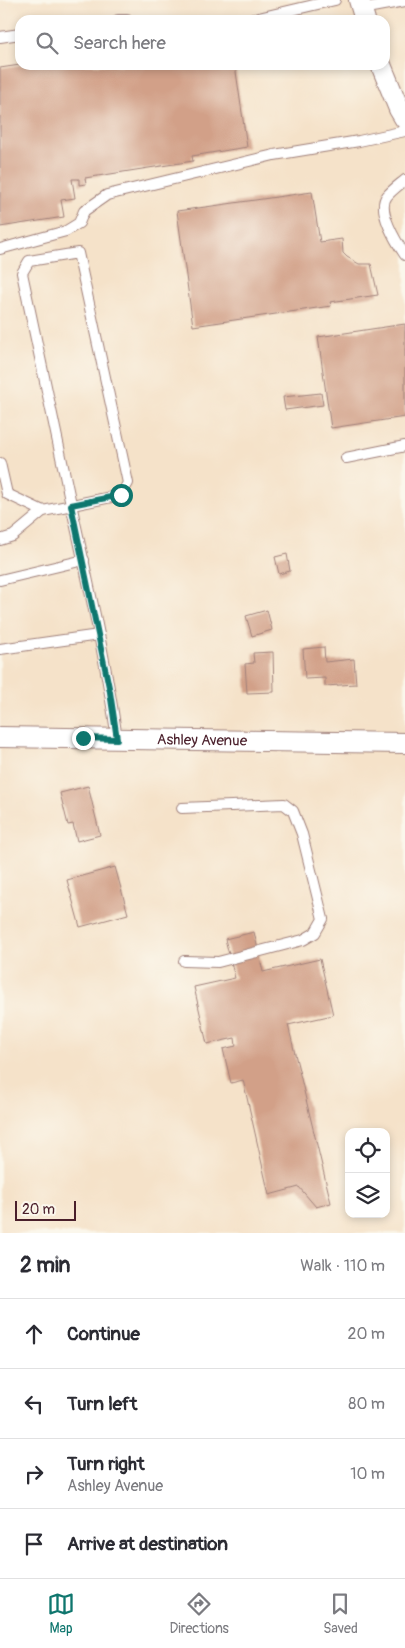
<!DOCTYPE html>
<meta charset="utf-8">
<style>
:root{--surface:#fff;--page:#f7f7f7;--text:#2b2b33;--muted:#7c7c81;--line:#e1e1e2;--accent:#0f766e}
body{margin:0;font-family:Pangolin,sans-serif;background:var(--page);color:var(--text)}
.controls{position:absolute;right:15px;bottom:15px;display:grid;overflow:hidden;border-radius:10px;box-shadow:0 2px 8px #0003}
.controls button{width:45px;height:45px;display:grid;place-items:center;padding:0;border:0;border-bottom:1px solid var(--line);background:var(--surface);color:var(--text);font:25px sans-serif}
.scale{position:absolute;left:15px;bottom:12px;width:61px;box-sizing:border-box;padding-left:5px;border:2px solid #4a1f2b;border-top:0;font-size:14px;line-height:18px;white-space:nowrap;color:#4a1f2b;-webkit-text-stroke:4px #fbf7ec;paint-order:stroke}
.stop{position:absolute;width:15px;height:15px;margin:-11px;border:4px solid #0f766e;border-radius:50%;background:#fff}
.stop.end{background:#0f766e;border-color:#fff;box-shadow:0 1px 5px #0008}
.list{margin:0;padding:0;list-style:none}
h2{display:flex;justify-content:space-between;align-items:center;height:65px;margin:0;padding:0 20px;font-size:21px}
h2 small{font-size:16px;font-weight:400;color:var(--muted)}
.list li{display:grid;grid-template-columns:32px 1fr auto;gap:15px;align-items:center;box-sizing:border-box;height:70px;padding:0 20px;border-top:1px solid var(--line)}
.list b{display:block;font-size:19px;white-space:nowrap}
.list p{margin:0;font-size:16px;white-space:nowrap;color:var(--muted)}
.list em{font-size:16px;font-style:normal;color:var(--muted)}
.icon{flex:none;width:28px;height:28px;fill:none;stroke:currentColor;stroke-width:2;stroke-linecap:round;stroke-linejoin:round}
.map{position:relative;flex:none;width:405px;height:1233px;overflow:hidden}
.search{position:absolute;background:var(--surface);box-shadow:0 2px 8px #0003;left:15px;right:15px;top:15px;height:55px;display:flex;align-items:center;gap:12px;box-sizing:border-box;padding:0 18px;border-radius:15px;color:var(--muted);font-size:19px}
.sheet{height:345px;background:var(--surface)}
nav{display:flex;justify-content:space-around;align-items:center;box-sizing:border-box;height:70px;border-top:1px solid var(--line);background:var(--surface);font-size:14px;color:var(--muted)}
nav a{display:grid;justify-items:center;gap:2px}
nav .on{color:var(--accent)}
.map>svg:first-child{display:block}
.building{fill:#d2a088}
.lines{fill:none;stroke-linecap:round;stroke-linejoin:round}
.service-casing{stroke:#a0807a;stroke-width:12}
.minor-casing{stroke:#a0807a;stroke-width:22}
.service{stroke:#fff;stroke-width:10}
.minor{stroke:#fff;stroke-width:20}
.route{stroke:#0f766e;stroke-width:6}
.labels{text-anchor:middle;dominant-baseline:central;stroke-width:4;stroke-linejoin:round;paint-order:stroke}
.street-label{font-size:15px;fill:#4a1f2b;stroke:#fbf7ec}
</style>
<div class="map">
<svg width="405" height="1233" viewBox="0 0 405 1233">
<rect width="100%" height="100%" fill="#fbf7ec"/>
<filter id="ink" filterUnits="userSpaceOnUse"><feTurbulence type="fractalNoise" baseFrequency=".02" numOctaves="2"/><feDisplacementMap in="SourceGraphic" scale="10" xChannelSelector="R" yChannelSelector="G"/><feConvolveMatrix kernelMatrix="1 2 1 2 8 2 1 2 1" color-interpolation-filters="sRGB"/></filter>
<filter id="wash" filterUnits="userSpaceOnUse"><feTurbulence type="fractalNoise" baseFrequency=".0096" numOctaves="4" result="noise"/><feDisplacementMap in="SourceGraphic" scale="20" xChannelSelector="R" yChannelSelector="G"/><feGaussianBlur stdDeviation="1.12" result="paint"/><feColorMatrix in="noise" values="0 0 0 0 0 0 0 0 0 0 0 0 0 0 0 0 0 1.4 0 .05"/><feComposite in="paint" operator="in"/></filter>
<g filter="url(#wash)">
<rect width="100%" height="100%" fill="#f5e2c9"/>
<g id="blocks">
<g class="building">
<polygon points="20,65 235,65 247,147 192,156 193,161 85,178 86,184 79,185 79,179 72,179 75,198 61,200 64,217 0,227 0,68"/>
<polygon points="312,192 320,242 342,239 343,253 347,257 359,264 371,264 378,295 330,302 331,306 193,326 177,211"/>
<polygon points="405,324 405,417 331,428 318,337"/>
<polygon points="321,393 323,405 285,410 283,397"/>
<polygon points="287,554 290,571 279,574 275,557"/>
<polygon points="267,610 272,630 252,636 246,616"/>
<polygon points="324,647 325,662 354,659 356,684 325,686 325,678 305,679 303,649"/>
<polygon points="273,652 274,692 247,693 245,664 254,663 253,653"/>
<polygon points="88,786 100,835 77,841 73,824 68,825 60,793"/>
<polygon points="115,867 128,914 80,927 67,880"/>
<polygon points="254,932 263,972 320,959 333,1015 288,1025 331,1203 316,1207 299,1187 269,1195 243,1080 231,1083 223,1049 236,1046 235,1038 207,1044 194,987 235,978 225,939"/>
</g>
</g>
</g>
<g filter="url(#ink)">
<use href="#blocks" fill-opacity="0" stroke="#a0807a" stroke-width="1"/>
<g class="lines">
<defs>
<g id="service">
<polyline points="361,9 405,1"/>
<polyline points="118,20 127,20"/>
<polyline points="250,20 335,0"/>
<polyline points="0,37 20,34"/>
<path d="M405,180C399,185 392,190 387,196C376,210 397,243 405,255"/>
<polyline points="0,249 66,231 79,223 84,211 107,195 274,155 359,141 405,131"/>
<polyline points="346,458 405,446"/>
<polyline points="0,463 7,494 43,511"/>
<path d="M0,540L13,536L43,511L121,495L128,483L78,253L29,261L22,273C38,350 54,427 71,504C88,582 106,660 117,739"/>
<polyline points="0,580 84,560"/>
<polyline points="0,649 99,635"/>
<polyline points="182,808 284,804 293,811 302,834 323,919 315,933 303,940 218,962 184,961"/>
</g>
<g id="minor">
<polyline points="359,0 365,20"/>
<polyline points="381,65 399,109 405,119"/>
<path id="s1" d="M0,737L405,743"/>
</g>
</defs>
<use href="#service" class="service-casing"/>
<use href="#minor" class="minor-casing"/>
<use href="#service" class="service"/>
<use href="#minor" class="minor"/>
</g>
</g>
<g class="lines" filter="url(#ink)">
<polyline class="route" points="83,738 117,739 110,692 71,505 121,495"/>
</g>
<g class="labels">
<g class="street-label">
<text stroke="none"><textPath href="#s1" startOffset="202">Ashley Avenue</textPath></text>
</g>
</g>
</svg>
<div class="controls">
<button><svg class="icon" aria-label="locate" viewBox="0 0 24 24"><circle cx="12" cy="12" r="6"/><path d="M12 2v4M12 18v4M2 12h4M18 12h4"/></svg></button>
<button><svg class="icon" aria-label="layers" viewBox="0 0 24 24"><path d="M12 4l9 5-9 5-9-5zM3 14l9 5 9-5"/></svg></button>
</div>
<div class="scale">20 m</div>
<div class="stop" style="left:121px;top:495px"></div>
<div class="stop end" style="left:83px;top:738px"></div>
<div class="search"><svg class="icon" aria-label="search" viewBox="0 0 24 24"><circle cx="10" cy="10" r="6"/><path d="M15 15l6 6"/></svg>Search here</div>
</div>
<section class="sheet">
<h2>2 min<small>Walk · 110 m</small></h2>
<ul class="list">
<li><svg class="icon" aria-label="ahead" viewBox="0 0 24 24"><path d="M12 20V5M6 11l6-6 6 6"/></svg><div><b>Continue</b></div><em>20 m</em></li>
<li><svg class="icon" aria-label="left" viewBox="0 0 24 24"><path d="M17 20v-9H6M10 6l-5 5 5 5"/></svg><div><b>Turn left</b></div><em>80 m</em></li>
<li><svg class="icon" aria-label="right" viewBox="0 0 24 24"><path d="M7 20v-9h11M14 6l5 5-5 5"/></svg><div><b>Turn right</b><p>Ashley Avenue</p></div><em>10 m</em></li>
<li><svg class="icon" aria-label="arrive" viewBox="0 0 24 24"><path d="M6 21V4h12l-3 4 3 4H6"/></svg><div><b>Arrive at destination</b></div></li>
</ul>
</section>
<nav>
<a class="on"><svg class="icon" aria-label="map" viewBox="0 0 24 24"><path d="M3 6l6-2 6 2 6-2v14l-6 2-6-2-6 2zM9 4v14M15 6v14"/></svg>Map</a>
<a><svg class="icon" aria-label="directions" viewBox="0 0 24 24"><path d="M12 3l9 9-9 9-9-9zM9 14v-3h6M13 9l2 2-2 2"/></svg>Directions</a>
<a><svg class="icon" aria-label="saved" viewBox="0 0 24 24"><path d="M7 4h10v16l-5-4-5 4z"/></svg>Saved</a>
</nav>
